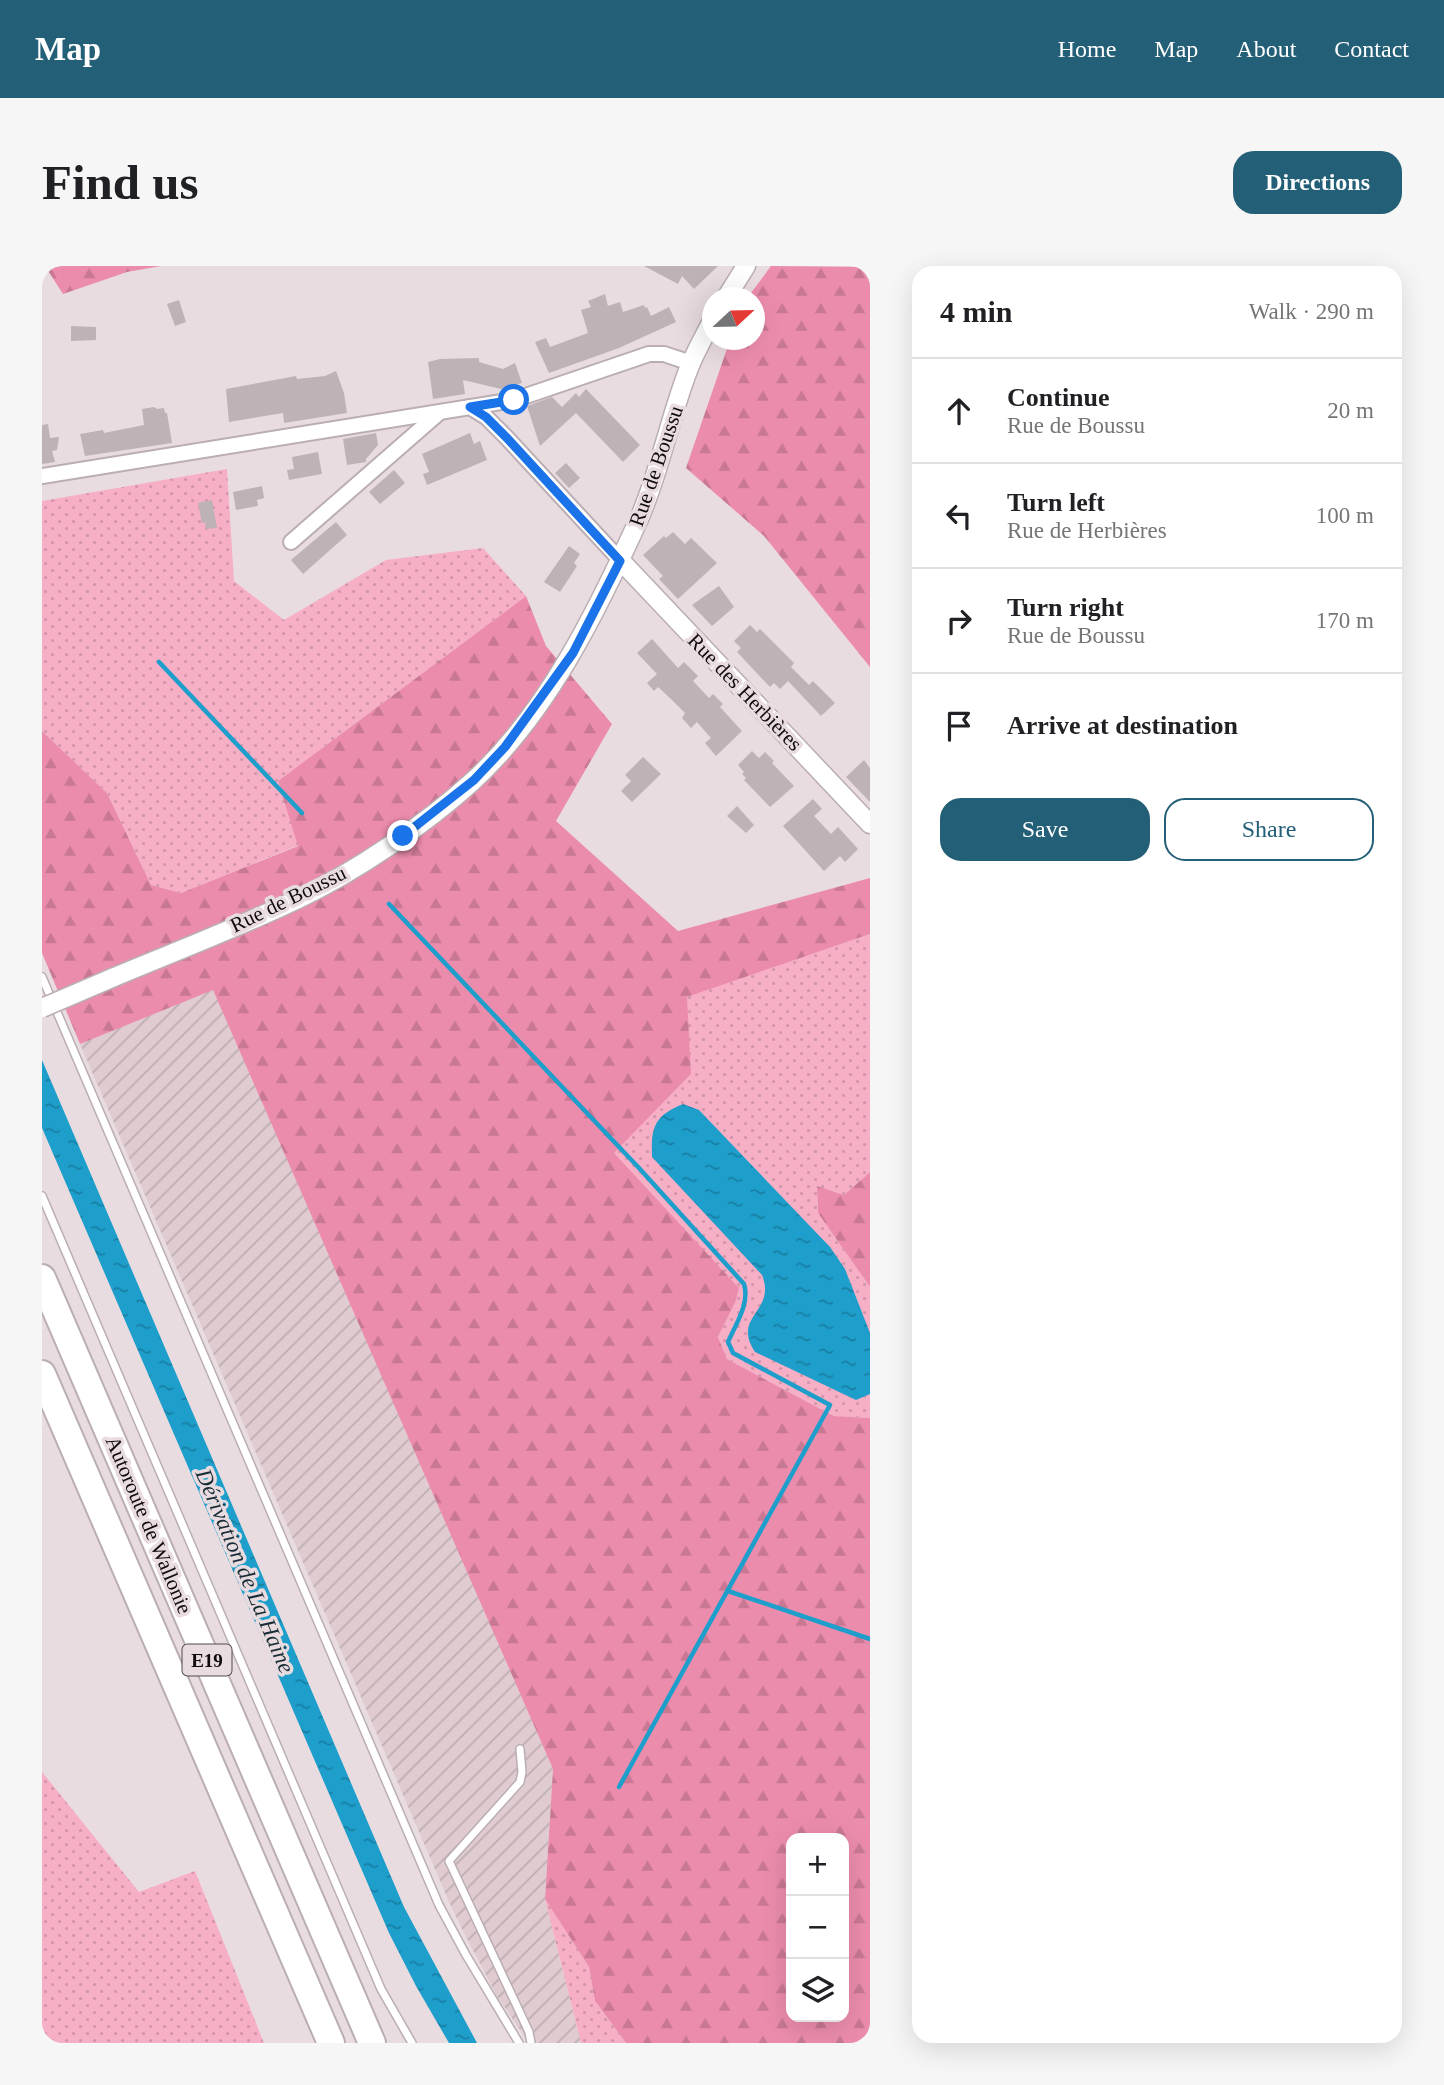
<!DOCTYPE html>
<meta charset="utf-8">
<style>
:root{--surface:#fff;--page:#f6f6f6;--text:#202124;--muted:#757577;--line:#e0e0e0;--accent:#235f77}
body{margin:0;font-family:"Times New Roman",serif;background:var(--page);color:var(--text)}
.controls{position:absolute;right:21px;bottom:21px;display:grid;overflow:hidden;border-radius:14px;box-shadow:0 7px 28px #0002}
.controls button{width:63px;height:63px;display:grid;place-items:center;padding:0;border:0;border-bottom:2px solid var(--line);background:var(--surface);color:var(--text);font:35px sans-serif}
.compass{position:absolute;left:660px;top:21px;width:63px;height:63px;border-radius:50%;background:var(--surface);box-shadow:0 7px 28px #0002;rotate:68deg}
.stop{position:absolute;width:21px;height:21px;margin:-16px;border:5px solid #1a73e8;border-radius:50%;background:#fff}
.stop.end{background:#1a73e8;border-color:#fff;box-shadow:0 2px 7px #0008}
.list{margin:0;padding:0;list-style:none}
h2{display:flex;justify-content:space-between;align-items:center;height:91px;margin:0;padding:0 28px;font-size:30px}
h2 small{font-size:23px;font-weight:400;color:var(--muted)}
.list li{display:grid;grid-template-columns:46px 1fr auto;gap:21px;align-items:center;box-sizing:border-box;height:105px;padding:0 28px;border-top:2px solid var(--line)}
.list b{display:block;font-size:26px;white-space:nowrap}
.list p{margin:0;font-size:23px;white-space:nowrap;color:var(--muted)}
.list em{font-size:23px;font-style:normal;color:var(--muted)}
.actions{display:flex;gap:14px;padding:21px 28px}
.actions a{flex:1;padding:16px 0;border:2px solid var(--accent);border-radius:21px;text-align:center;font-size:24px;color:var(--accent)}
.actions .main{background:var(--accent);color:#fff}
.icon{flex:none;width:38px;height:38px;fill:none;stroke:currentColor;stroke-width:2;stroke-linecap:round;stroke-linejoin:round}
.map{position:relative;flex:none;width:828px;height:1777px;overflow:hidden;border-radius:21px}
header{display:flex;align-items:center;gap:42px;box-sizing:border-box;height:98px;padding:0 35px;background:var(--accent);color:#fff}
header strong{font-size:33px}
nav{display:flex;gap:38px;margin-inline-start:auto;font-size:24px}
.intro{display:flex;align-items:center;justify-content:space-between;box-sizing:border-box;height:168px;padding:0 42px}
h1{margin:0;font-size:49px}
.button{padding:18px 32px;border-radius:21px;background:var(--accent);color:#fff;font-size:24px;font-weight:700}
main{display:flex;gap:42px;padding:0 42px}
aside{flex:1;background:var(--surface);border-radius:21px;box-shadow:0 7px 28px #0002}
.map>svg:first-child{display:block}
.industrial{fill:url(#industrial-furrows)}
.grass{fill:url(#grass-dots)}
.forest{fill:url(#forest-firs);fill-rule:evenodd}
.water{fill:url(#water-ripples)}
.lines{fill:none;stroke-linecap:round;stroke-linejoin:round}
.stream{stroke:#1d9ecb;stroke-width:4.5}
.building{fill:#bdb2b5}
.service-casing{stroke:#baaeb2;stroke-width:10}
.minor-casing{stroke:#baaeb2;stroke-width:18}
.tertiary-casing{stroke:#baaeb2;stroke-width:21}
.motorway-casing{stroke:#baaeb2;stroke-width:30}
.service{stroke:#fff;stroke-width:7}
.minor{stroke:#fff;stroke-width:14}
.tertiary{stroke:#fff;stroke-width:18}
.motorway{stroke:#fff;stroke-width:26}
.tertiary-bridge-casing{stroke:#baaeb2;stroke-width:21;stroke-linecap:butt}
.tertiary-bridge{stroke:#fff;stroke-width:18}
.route{stroke:#1a73e8;stroke-width:9}
.labels{text-anchor:middle;dominant-baseline:central;stroke-width:7;stroke-linejoin:round;paint-order:stroke}
.shield{fill:#e9dce0;stroke:#514a4c;stroke-width:2}
.shield-label{font-size:19px;font-weight:bold;fill:#100c0d}
.street-label{font-size:21px;fill:#100c0d;stroke:#e9dce0}
.water-label{font-size:23px;font-style:italic;fill:#182c35;stroke:#e9dce0}
</style>
<header>
<strong>Map</strong>
<nav><a>Home</a><a>Map</a><a>About</a><a>Contact</a></nav>
</header>
<div class="intro"><h1>Find us</h1><a class="button">Directions</a></div>
<main>
<div class="map">
<svg width="828" height="1777" viewBox="0 0 828 1777">
<defs>
<pattern id="industrial-furrows" width="10" height="10" patternUnits="userSpaceOnUse" patternTransform="scale(1.75)"><rect width="10" height="10" fill="#dfcbd0"/><path d="M-1 1l2-2M0 10L10 0M9 11l2-2" fill="none" stroke="#beadb1"/></pattern>
<pattern id="grass-dots" width="8" height="8" patternUnits="userSpaceOnUse" patternTransform="scale(1.75)"><rect width="8" height="8" fill="#f7afc6"/><path d="M2 2h.1M6 6h.1" fill="none" stroke="#d395a9" stroke-width="1.8" stroke-linecap="round"/></pattern>
<pattern id="forest-firs" width="22" height="20" patternUnits="userSpaceOnUse" patternTransform="scale(1.75)"><rect width="22" height="20" fill="#ec8cad"/><path d="M5 1l3.5 6h-7zM16 11l3.5 6h-7z" fill="#c97894"/></pattern>
<pattern id="water-ripples" width="26" height="14" patternUnits="userSpaceOnUse" patternTransform="scale(1.75)"><rect width="26" height="14" fill="#1d9ecb"/><path d="M2 4q2-2 4 0t4 0M15 11q2-2 4 0t4 0" fill="none" stroke="#187fa3"/></pattern>
</defs>
<rect width="100%" height="100%" fill="#e9dce0"/>
<polygon class="industrial" points="171,723 511,1503 503,1633 539,1777 487,1777 455,1730 422,1667 408,1638 38,778"/>
<g class="grass">
<polygon points="185,203 192,315 242,354 344,294 441,282 484,330 236,515 257,579 139,627 109,619 65,527 0,465 0,235"/>
<polygon points="828,668 828,906 802,929 775,920 776,947 828,1021 828,1152 792,1150 685,1093 676,1071 693,1037 571,887 649,808 644,731"/>
<polygon points="0,1506 97,1626 153,1605 222,1777 0,1777"/>
<polygon points="503,1633 547,1701 553,1735 584,1777 539,1777"/>
</g>
<g class="forest">
<polygon points="3,0 119,0 85,6 21,28"/>
<polygon points="729,0 828,1 828,401 722,270 644,202 688,74 712,74 712,32 706,31"/>
<path d="M484,330L504,380L570,458L514,555L636,665L828,612V668L645,731L649,808L572,887L697,1022L693,1037L676,1071L685,1093L792,1150L828,1152V1777H584L553,1735L547,1701L503,1633L511,1503L171,724L38,778L0,687V465L65,527L109,619L139,627L256,580L236,515ZM749,1572H802V1751H749Z"/>
<polygon points="828,906 828,1021 776,947 775,920 802,929"/>
</g>
<g class="water">
<polygon points="0,794 362,1641 435,1777 407,1777 374,1720 347,1667 0,862"/>
<path d="M641,838L657,844L788,981L803,1003L828,1067V1128L814,1134L713,1086C689,1050 735,1046 720,1009L610,891C609,861 612,850 641,838Z"/>
</g>
<g class="lines">
<g class="stream">
<polyline points="117,396 260,547"/>
<path d="M347,638L597,902L702,1018C708,1037 694,1058 686,1076L691,1087L788,1139L577,1521"/>
<polyline points="686,1325 828,1373"/>
</g>
</g>
<g class="building">
<polygon points="602,0 676,0 652,23 640,10 636,18"/>
<polygon points="563,28 566,40 578,36 581,46 602,39 603,42 605,41 609,50 627,41 634,56 577,82 507,107 493,76 504,72 508,81 546,67 539,44 549,41 546,35"/>
<polygon points="137,34 144,56 133,60 125,38"/>
<polygon points="29,60 54,61 54,74 29,75"/>
<polygon points="437,92 437,96 461,103 473,97 480,117 459,123 421,114 423,128 391,133 386,96 398,93"/>
<polygon points="294,105 302,127 305,147 242,157 241,147 187,156 184,123 254,110 255,113 283,110"/>
<polygon points="544,123 598,179 581,196 534,147 498,180 485,140 510,131 520,141 534,127 537,131"/>
<polygon points="112,141 115,143 122,142 123,147 125,147 130,177 43,190 38,168 61,164 62,167 102,159 100,143"/>
<polygon points="6,158 8,172 17,171 15,184 10,185 13,196 0,198 0,159"/>
<polygon points="334,167 336,179 324,193 324,196 305,199 301,173"/>
<polygon points="428,167 432,178 438,175 445,194 385,219 381,208 387,206 380,188"/>
<polygon points="276,186 280,208 247,214 245,204 252,203 250,191"/>
<polygon points="524,197 538,212 527,222 513,207"/>
<polygon points="352,204 363,217 338,238 327,226"/>
<polygon points="220,220 222,232 215,234 216,240 194,244 191,226"/>
<polygon points="170,234 175,262 164,263 163,256 160,257 156,237"/>
<polygon points="294,256 305,269 261,308 249,294"/>
<polygon points="631,266 643,278 649,272 675,297 636,333 617,313 621,310 601,289 622,270 624,272"/>
<polygon points="527,280 538,288 532,297 535,300 518,326 502,316"/>
<polygon points="677,320 692,341 670,360 650,339"/>
<polygon points="708,359 715,366 718,363 752,397 749,401 767,419 771,415 793,437 779,450 746,415 738,423 732,417 728,421 695,386 699,382 692,375"/>
<polygon points="610,373 636,402 642,396 656,410 651,415 667,432 671,428 681,438 678,441 700,465 674,490 663,477 669,472 655,456 649,462 640,452 643,447 630,434 616,421 612,425 605,417 615,408 595,387"/>
<polygon points="710,485 717,492 723,486 732,495 730,497 752,520 728,541 702,514 704,512 700,508 702,506 696,499"/>
<polygon points="601,491 619,508 590,536 579,525 589,515 583,509"/>
<polygon points="822,494 828,502 828,536 804,511"/>
<polygon points="771,533 780,543 772,550 789,568 796,561 816,583 803,596 798,590 782,605 741,560"/>
<polygon points="695,540 712,559 704,567 685,550"/>
</g>
<g class="lines">
<defs>
<g id="service">
<polyline points="0,711 397,1639 424,1689 477,1777"/>
<polyline points="0,930 339,1723 370,1777"/>
<polyline points="478,1483 480,1506 478,1516 407,1595 487,1766 489,1777"/>
</g>
<g id="minor">
<polyline points="428,141 444,151 465,172 578,294"/>
<polyline points="0,210 472,134 607,88 622,88 649,97"/>
<polyline points="249,276 398,146"/>
</g>
<g id="tertiary">
<polyline points="684,32 704,0"/>
<polyline points="578,294 828,558"/>
<path d="M70,712C132,686 195,662 256,633C313,606 384,558 431,515C506,446 555,345 597,253C619,203 628,148 649,97C655,83 663,69 670,55"/>
</g>
<g id="motorway">
<polyline points="0,1012 330,1777"/>
<polyline points="0,1108 289,1777"/>
</g>
</defs>
<use href="#service" class="service-casing"/>
<use href="#minor" class="minor-casing"/>
<use href="#tertiary" class="tertiary-casing"/>
<use href="#motorway" class="motorway-casing"/>
<use href="#service" class="service"/>
<use href="#minor" class="minor"/>
<use href="#tertiary" class="tertiary"/>
<use href="#motorway" class="motorway"/>
<defs>
<polyline id="tertiary-bridge" points="0,742 70,712"/>
</defs>
<use href="#tertiary-bridge" class="tertiary-bridge-casing"/>
<use href="#tertiary-bridge" class="tertiary-bridge"/>
</g>
<g class="lines">
<polyline class="route" points="361,570 432,514 463,481 531,387 578,295 465,172 444,151 428,141 472,134"/>
</g>
<g class="labels">
<rect class="shield" x="140.5" y="1378.5" width="49" height="31" rx="5"/>
<g class="shield-label">
<text x="165" y="1394">E19</text>
</g>
<g class="street-label">
<text transform="translate(614 200) rotate(-71)">Rue de Boussu</text>
<text transform="translate(703 426) rotate(46)">Rue des Herbières</text>
<text transform="translate(246 633) rotate(-26)">Rue de Boussu</text>
<text transform="translate(107 1259) rotate(67)">Autoroute de Wallonie</text>
</g>
<g class="water-label">
<text transform="translate(203 1305) rotate(67)">Dérivation de La Haine</text>
</g>
</g>
</svg>
<div class="controls">
<button>+</button>
<button>−</button>
<button><svg class="icon" aria-label="layers" viewBox="0 0 24 24"><path d="M12 4l9 5-9 5-9-5zM3 14l9 5 9-5"/></svg></button>
</div>
<svg class="compass" viewBox="-18 -18 36 36"><path d="M0-13l5 13h-10z" fill="#e53935"/><path d="M0 13l5-13h-10z" fill="#757577"/></svg>
<div class="stop" style="left:472px;top:134px"></div>
<div class="stop end" style="left:361px;top:570px"></div>
</div>
<aside>
<h2>4 min<small>Walk · 290 m</small></h2>
<ul class="list">
<li><svg class="icon" aria-label="ahead" viewBox="0 0 24 24"><path d="M12 20V5M6 11l6-6 6 6"/></svg><div><b>Continue</b><p>Rue de Boussu</p></div><em>20 m</em></li>
<li><svg class="icon" aria-label="left" viewBox="0 0 24 24"><path d="M17 20v-9H6M10 6l-5 5 5 5"/></svg><div><b>Turn left</b><p>Rue de Herbières</p></div><em>100 m</em></li>
<li><svg class="icon" aria-label="right" viewBox="0 0 24 24"><path d="M7 20v-9h11M14 6l5 5-5 5"/></svg><div><b>Turn right</b><p>Rue de Boussu</p></div><em>170 m</em></li>
<li><svg class="icon" aria-label="arrive" viewBox="0 0 24 24"><path d="M6 21V4h12l-3 4 3 4H6"/></svg><div><b>Arrive at destination</b></div></li>
</ul>
<div class="actions"><a class="main">Save</a><a>Share</a></div>
</aside>
</main>
